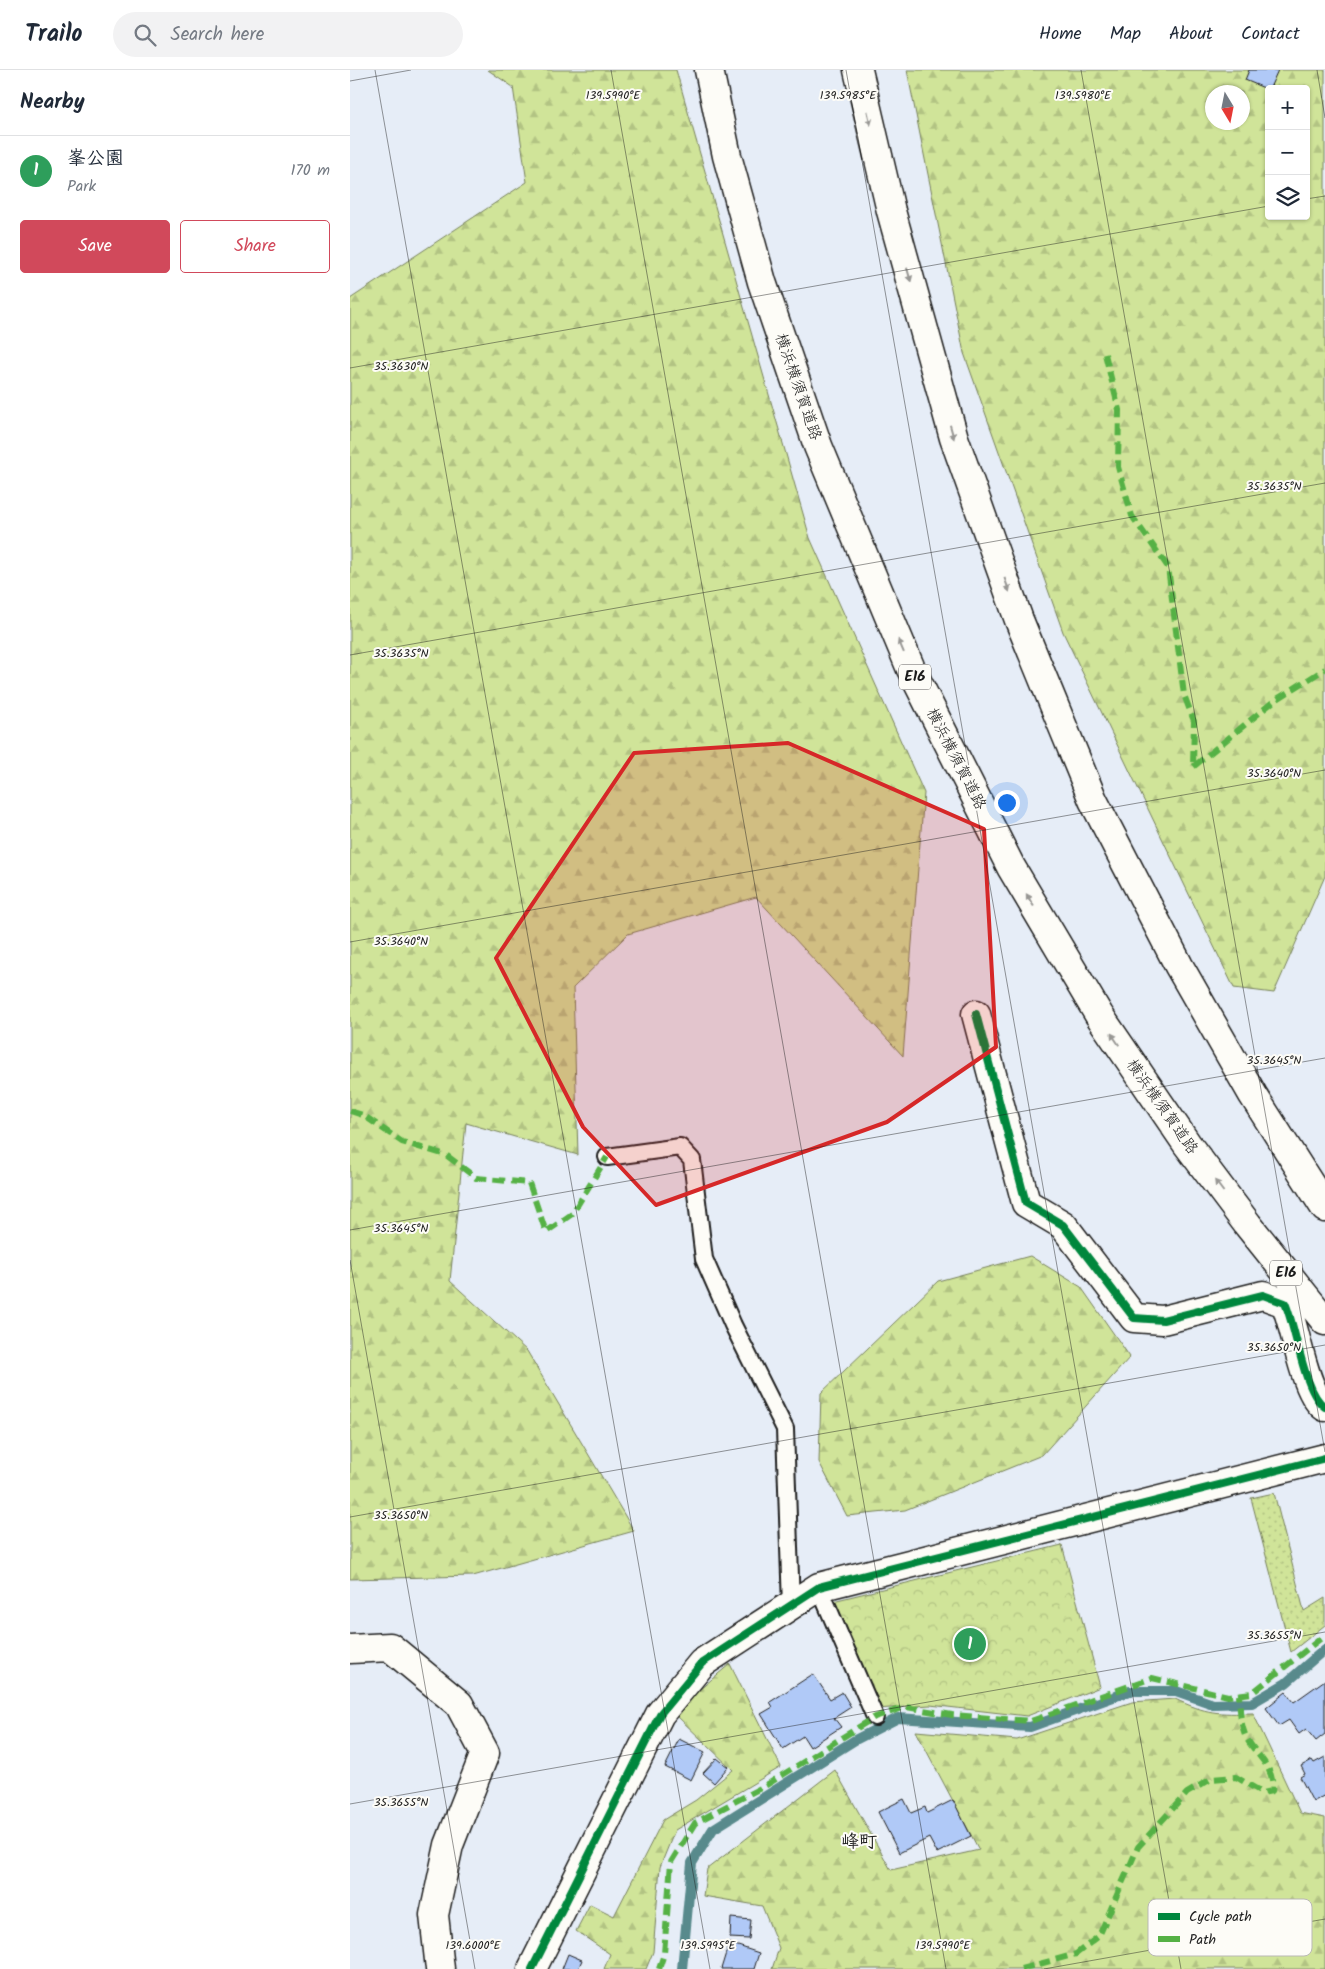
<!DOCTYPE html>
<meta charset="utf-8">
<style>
:root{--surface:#fff;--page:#f2f2f3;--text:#1f2937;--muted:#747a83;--line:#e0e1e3;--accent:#d1495b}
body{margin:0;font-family:Kalam,"Klee One",sans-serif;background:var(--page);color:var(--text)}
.controls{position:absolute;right:15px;top:15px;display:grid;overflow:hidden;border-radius:5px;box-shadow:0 1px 4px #0004}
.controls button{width:45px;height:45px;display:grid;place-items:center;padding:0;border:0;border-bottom:1px solid var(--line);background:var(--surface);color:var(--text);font:25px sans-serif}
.compass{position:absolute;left:855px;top:15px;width:45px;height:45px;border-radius:50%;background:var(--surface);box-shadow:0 1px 4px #0004;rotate:170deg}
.you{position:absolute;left:656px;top:732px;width:18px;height:18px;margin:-12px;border:4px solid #fff;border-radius:50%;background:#1a73e8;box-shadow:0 0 0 8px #1a73e833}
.badge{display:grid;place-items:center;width:32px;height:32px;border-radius:50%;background:var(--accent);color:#fff;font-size:16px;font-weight:700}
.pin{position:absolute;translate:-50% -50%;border:2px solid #fff;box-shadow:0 1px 5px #0006}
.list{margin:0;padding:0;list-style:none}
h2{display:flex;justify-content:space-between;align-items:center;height:65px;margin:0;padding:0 20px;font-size:21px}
h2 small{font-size:16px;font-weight:400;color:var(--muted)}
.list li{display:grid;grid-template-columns:32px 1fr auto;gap:15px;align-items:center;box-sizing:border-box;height:70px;padding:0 20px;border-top:1px solid var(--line)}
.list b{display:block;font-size:19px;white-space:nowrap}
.list p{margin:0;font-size:16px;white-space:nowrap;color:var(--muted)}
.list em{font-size:16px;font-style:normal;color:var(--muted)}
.actions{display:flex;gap:10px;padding:15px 20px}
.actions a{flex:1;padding:11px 0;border:1px solid var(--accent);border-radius:5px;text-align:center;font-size:18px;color:var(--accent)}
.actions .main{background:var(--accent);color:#fff}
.icon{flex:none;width:28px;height:28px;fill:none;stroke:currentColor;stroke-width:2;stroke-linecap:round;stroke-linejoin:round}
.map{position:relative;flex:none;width:975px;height:1899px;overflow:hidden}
header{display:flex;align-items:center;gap:30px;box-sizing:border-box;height:70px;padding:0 25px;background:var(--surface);border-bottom:1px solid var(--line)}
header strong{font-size:24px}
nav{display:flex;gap:28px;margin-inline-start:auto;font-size:18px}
.search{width:350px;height:45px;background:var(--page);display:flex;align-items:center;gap:12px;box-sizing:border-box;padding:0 18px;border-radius:28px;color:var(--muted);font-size:19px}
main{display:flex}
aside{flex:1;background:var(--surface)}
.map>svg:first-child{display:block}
.grass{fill:url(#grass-dots);stroke:#76805a}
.forest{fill:url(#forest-firs);stroke:#76805a;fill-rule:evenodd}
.park{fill:url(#park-crowns);stroke:#76805a}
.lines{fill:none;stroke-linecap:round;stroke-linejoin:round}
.stream{stroke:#598a8c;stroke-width:10}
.building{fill:#b0c9f7;stroke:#1c1c1c}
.service-casing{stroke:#1c1c1c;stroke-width:20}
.minor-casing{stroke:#1c1c1c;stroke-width:31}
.tertiary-casing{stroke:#1c1c1c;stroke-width:31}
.motorway-casing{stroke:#1c1c1c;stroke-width:31}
.service{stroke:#fdfcf7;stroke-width:16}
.minor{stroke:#fdfcf7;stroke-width:28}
.tertiary{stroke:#fdfcf7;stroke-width:28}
.motorway{stroke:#fdfcf7;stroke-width:28}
.quiet{stroke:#55b145;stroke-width:6;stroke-dasharray:12 6;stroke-linecap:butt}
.cycleway-casing{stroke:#fdfcf7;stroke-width:11}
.cycleway{stroke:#00873e;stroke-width:8}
.oneway{fill:#989794}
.marked{fill:#d62828;fill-opacity:0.2;stroke:#d62828;stroke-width:4;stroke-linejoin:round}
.ticks{fill:none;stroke:#1c1c1c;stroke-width:1;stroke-opacity:0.45}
.labels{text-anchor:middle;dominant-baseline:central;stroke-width:4;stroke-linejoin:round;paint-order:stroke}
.shield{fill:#fdfcf7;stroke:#605f5e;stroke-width:1}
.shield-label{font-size:15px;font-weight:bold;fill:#1c1c1c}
.street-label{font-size:16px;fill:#1c1c1c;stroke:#fdfcf7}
.neighbourhood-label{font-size:18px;font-weight:bold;fill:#1c1c1c;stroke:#fdfcf7}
.key{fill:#fdfcf7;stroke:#bab9b5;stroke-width:1}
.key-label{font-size:14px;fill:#1c1c1c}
.ticks-label{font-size:12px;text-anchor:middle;fill:#1c1c1c;stroke:#fdfcf7;stroke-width:4;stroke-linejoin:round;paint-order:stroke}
</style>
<header>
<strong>Trailo</strong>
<div class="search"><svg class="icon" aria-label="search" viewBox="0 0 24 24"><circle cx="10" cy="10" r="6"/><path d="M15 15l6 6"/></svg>Search here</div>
<nav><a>Home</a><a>Map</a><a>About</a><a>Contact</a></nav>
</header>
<main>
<aside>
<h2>Nearby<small></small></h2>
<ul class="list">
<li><span class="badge" style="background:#2e9e5b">1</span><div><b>峯公園</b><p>Park</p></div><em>170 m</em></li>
</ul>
<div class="actions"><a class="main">Save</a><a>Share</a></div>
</aside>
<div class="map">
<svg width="975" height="1899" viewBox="0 0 975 1899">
<defs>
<pattern id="grass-dots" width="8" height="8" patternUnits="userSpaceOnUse" patternTransform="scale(1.25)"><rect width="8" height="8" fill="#d0e499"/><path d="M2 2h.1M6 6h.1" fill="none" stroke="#b2c383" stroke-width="1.8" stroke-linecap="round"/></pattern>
<pattern id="forest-firs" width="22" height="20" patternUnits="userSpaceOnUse" patternTransform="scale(1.25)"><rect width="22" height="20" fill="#d0e499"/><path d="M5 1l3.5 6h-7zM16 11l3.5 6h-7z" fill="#b2c383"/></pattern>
<pattern id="park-crowns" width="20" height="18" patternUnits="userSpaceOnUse" patternTransform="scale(1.25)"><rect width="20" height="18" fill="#d0e499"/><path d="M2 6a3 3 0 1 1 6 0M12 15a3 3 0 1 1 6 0" fill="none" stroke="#b2c383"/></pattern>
</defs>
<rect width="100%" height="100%" fill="#e6edf7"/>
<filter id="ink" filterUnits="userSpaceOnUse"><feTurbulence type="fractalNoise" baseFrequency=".02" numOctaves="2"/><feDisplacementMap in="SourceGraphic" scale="10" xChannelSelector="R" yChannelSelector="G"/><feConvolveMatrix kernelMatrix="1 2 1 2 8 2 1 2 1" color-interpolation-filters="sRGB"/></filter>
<g filter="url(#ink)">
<polygon class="grass" points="924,1423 954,1541 975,1528 975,1555 941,1582 901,1428"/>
<g class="forest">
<polygon points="138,0 326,0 460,468 574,723 553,986 406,827 278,864 223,918 228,1085 116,1053 100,1211 177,1281 284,1461 123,1506 0,1509 0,229 177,112 163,17"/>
<path d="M557,0H975V806L924,923L884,918L713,562L614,283ZM919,19H956V146H919ZM862,22H892V52H862Z"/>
<polygon points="680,1186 731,1217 780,1287 692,1385 555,1440 497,1446 469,1392 471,1323 588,1211"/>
<polygon points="380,1594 431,1697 325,1760 310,1797 303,1882 296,1899 254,1899 260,1884 226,1861 240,1834 264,1846 313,1750 346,1730 383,1700 327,1646 343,1625"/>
<path d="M825,1629C857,1644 868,1644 903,1643L950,1743L975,1748V1899H422L429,1878L412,1836L353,1826L357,1799L485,1700L541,1800L629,1780L566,1661L667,1670L782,1632Z"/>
</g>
<polygon class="park" points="712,1475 750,1617 677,1646 580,1635 527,1639 483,1531"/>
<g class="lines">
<polyline class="stream" points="332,1899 342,1793 363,1759 505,1670 548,1648 680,1657 780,1621 826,1621 863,1634 902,1633 936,1613 975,1579"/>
</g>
<g class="building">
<polygon points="899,0 928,0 919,20 895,10"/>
<polygon points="463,1604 480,1629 492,1622 501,1637 484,1648 491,1657 460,1677 453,1666 433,1679 411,1644 423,1637 420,1632"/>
<polygon points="975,1610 975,1664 966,1671 956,1659 949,1664 939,1650 929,1656 916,1638 936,1622 944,1632"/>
<polygon points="329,1669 355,1682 341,1710 315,1697"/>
<polygon points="975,1687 975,1725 963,1732 950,1707 955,1704 951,1696 962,1690 964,1693"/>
<polygon points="367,1688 378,1697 364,1713 353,1703"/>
<polygon points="554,1729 561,1743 575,1737 577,1743 603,1730 621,1766 587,1783 579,1768 549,1783 528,1742"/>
<polygon points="381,1848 401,1850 399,1869 380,1868"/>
<polygon points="379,1873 409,1883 404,1899 371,1899"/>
<polygon points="218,1884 232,1890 228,1899 212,1899"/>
</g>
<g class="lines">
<defs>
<g id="service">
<polyline points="257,1087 330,1077 342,1090 354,1189 383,1255 435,1359 441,1536"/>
<polyline points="469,1517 525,1647"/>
</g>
<g id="minor">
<path d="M626,944L676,1133L713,1155L784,1248L813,1250L913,1225L935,1233C946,1257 954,1324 975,1337"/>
<polyline points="0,1579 40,1577 109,1634 135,1683 99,1775 84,1845 90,1899"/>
</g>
<polyline id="tertiary" points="182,1899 310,1644 352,1593 469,1517 975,1388"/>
<g id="motorway">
<polyline points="359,0 377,86 412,212 468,376 561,599 661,797 749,945 837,1074 898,1155 975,1251"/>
<polyline points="508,0 541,141 604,368 669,550 743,730 829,896 903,1025 975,1138"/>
</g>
</defs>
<use href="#service" class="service-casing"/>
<use href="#minor" class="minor-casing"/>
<use href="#tertiary" class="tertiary-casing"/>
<use href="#motorway" class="motorway-casing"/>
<use href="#service" class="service"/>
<use href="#minor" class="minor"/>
<use href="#tertiary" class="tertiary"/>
<use href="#motorway" class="motorway"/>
<g class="quiet">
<polyline points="755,284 769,340 768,397 782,446 818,497 834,625 844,651 843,697 924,631 975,599"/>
<polyline points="0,1041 13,1045 52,1072 96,1085 126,1108 179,1113 196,1162 222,1144 257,1087"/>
<polyline points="309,1899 314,1884 321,1792 345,1753 418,1714 525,1647 556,1637 602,1645 681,1651 802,1608 878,1626 902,1623 975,1565"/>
<path d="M671,1899L726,1884L749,1866L788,1777L837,1723L861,1709L886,1707L913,1723L922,1721C926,1697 905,1685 896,1667C890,1653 890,1640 889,1625"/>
</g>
<defs>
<g id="cycleway">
<path d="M626,944L676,1133L713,1155L784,1248L813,1250L913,1225L935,1233C946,1257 954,1324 975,1337"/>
<polyline points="182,1899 310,1644 352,1593 469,1517 975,1388"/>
</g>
</defs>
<use href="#cycleway" class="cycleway-casing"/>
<use href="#cycleway" class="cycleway"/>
</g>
<defs><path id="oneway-solid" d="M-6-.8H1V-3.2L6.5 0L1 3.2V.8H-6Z" transform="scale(1.25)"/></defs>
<g class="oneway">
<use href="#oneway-solid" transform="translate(519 48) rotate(77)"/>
<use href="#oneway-solid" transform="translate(559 205) rotate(74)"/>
<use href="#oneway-solid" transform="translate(602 362) rotate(74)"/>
<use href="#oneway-solid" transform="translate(657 515) rotate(70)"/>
<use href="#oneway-solid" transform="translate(551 576) rotate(-113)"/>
<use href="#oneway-solid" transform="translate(680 830) rotate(-121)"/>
<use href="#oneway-solid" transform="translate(765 969) rotate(-124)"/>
<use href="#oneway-solid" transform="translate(869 1116) rotate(-127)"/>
</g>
</g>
<path class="marked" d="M438,673L634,759L646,977L537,1052L306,1135L233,1057L146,888L284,683Z"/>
<path class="ticks" d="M25,0L360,1899M261,0L596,1899M496,0L831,1899M731,0L975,1382M967,0L975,48M0,11L61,0M956,129L975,126M0,298L919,136M0,585L975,413M0,872L975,700M0,1160L975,988M0,1190L125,1899M0,1447L975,1275M0,1734L975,1562M694,1899L975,1849"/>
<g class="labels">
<g class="shield">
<rect x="549" y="594.5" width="32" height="25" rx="4"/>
<rect x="920" y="1190.5" width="32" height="25" rx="4"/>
</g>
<g class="shield-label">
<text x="565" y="607">E16</text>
<text x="936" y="1203">E16</text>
</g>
<g class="street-label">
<text transform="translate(448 317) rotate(71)">横浜横須賀道路</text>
<text transform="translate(606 689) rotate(63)">横浜横須賀道路</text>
<text transform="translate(812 1037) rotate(55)">横浜横須賀道路</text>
</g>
<g class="neighbourhood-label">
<text x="509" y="1772">峰町</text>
</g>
</g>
<rect x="798" y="1829" width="164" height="57" rx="8" class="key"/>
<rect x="808" y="1843" width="22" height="7" fill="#00873e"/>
<rect x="808" y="1866" width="22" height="6" fill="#55b145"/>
<g class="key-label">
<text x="839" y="1851">Cycle path</text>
<text x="839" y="1874">Path</text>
</g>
<g class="ticks-label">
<text x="263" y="29">139.5990°E</text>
<text x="498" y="29">139.5985°E</text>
<text x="733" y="29">139.5980°E</text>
<text x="51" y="300">35.3630°N</text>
<text x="924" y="420">35.3635°N</text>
<text x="51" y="587">35.3635°N</text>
<text x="924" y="707">35.3640°N</text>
<text x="51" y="875">35.3640°N</text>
<text x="924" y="994">35.3645°N</text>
<text x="51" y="1162">35.3645°N</text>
<text x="924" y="1281">35.3650°N</text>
<text x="51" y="1449">35.3650°N</text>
<text x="924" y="1569">35.3655°N</text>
<text x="51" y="1736">35.3655°N</text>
<text x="123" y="1879">139.6000°E</text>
<text x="358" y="1879">139.5995°E</text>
<text x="593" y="1879">139.5990°E</text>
</g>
</svg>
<div class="controls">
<button>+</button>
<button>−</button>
<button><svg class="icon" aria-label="layers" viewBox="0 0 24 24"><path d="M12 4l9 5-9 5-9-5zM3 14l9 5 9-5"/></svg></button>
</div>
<svg class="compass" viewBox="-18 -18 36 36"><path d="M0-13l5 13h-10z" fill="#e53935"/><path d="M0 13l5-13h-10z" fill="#747a83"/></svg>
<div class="you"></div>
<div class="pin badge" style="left:620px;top:1574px;background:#2e9e5b">1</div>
</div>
</main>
